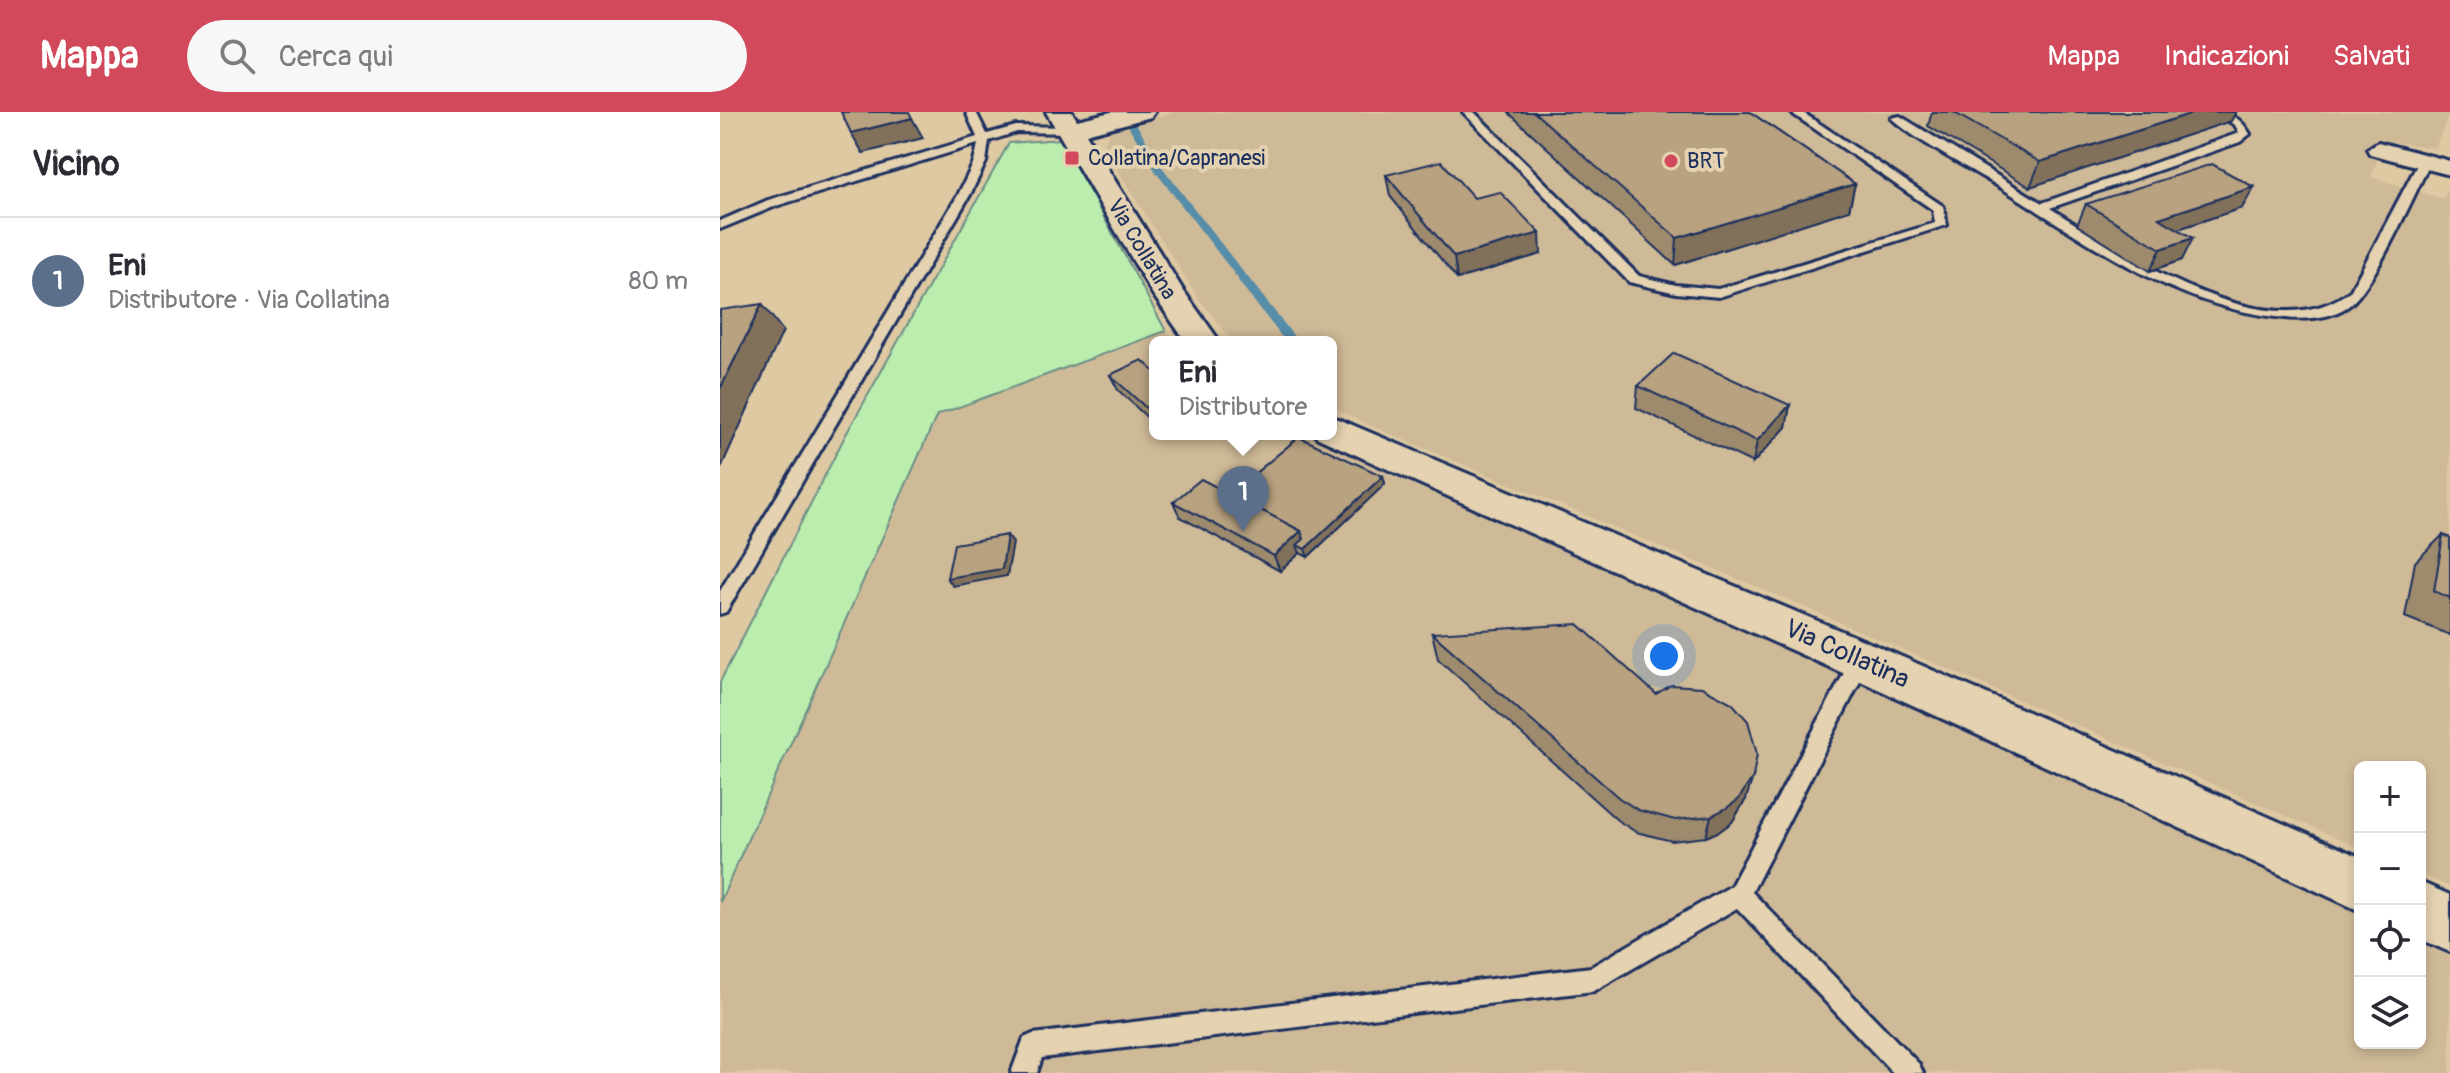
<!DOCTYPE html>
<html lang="it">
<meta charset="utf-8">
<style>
:root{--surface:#fff;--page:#f7f7f7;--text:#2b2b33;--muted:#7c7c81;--line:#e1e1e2;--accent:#d1495b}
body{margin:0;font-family:Pangolin,sans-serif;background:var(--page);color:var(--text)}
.controls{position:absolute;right:24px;bottom:24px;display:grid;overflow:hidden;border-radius:12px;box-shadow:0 4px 12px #0003}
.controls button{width:72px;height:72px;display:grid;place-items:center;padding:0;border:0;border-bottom:2px solid var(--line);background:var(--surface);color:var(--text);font:40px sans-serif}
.you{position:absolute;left:944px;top:544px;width:28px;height:28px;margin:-20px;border:6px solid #fff;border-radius:50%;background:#1a73e8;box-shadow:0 0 0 12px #1a73e833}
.badge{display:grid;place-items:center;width:52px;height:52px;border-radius:50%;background:var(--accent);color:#fff;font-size:26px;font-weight:700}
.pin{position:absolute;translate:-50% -66px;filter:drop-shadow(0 2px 4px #0008)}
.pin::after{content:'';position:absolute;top:42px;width:28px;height:24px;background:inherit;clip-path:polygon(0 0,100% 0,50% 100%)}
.popup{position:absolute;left:429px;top:224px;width:188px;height:104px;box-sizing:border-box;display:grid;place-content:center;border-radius:12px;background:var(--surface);filter:drop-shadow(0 2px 6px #0005);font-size:26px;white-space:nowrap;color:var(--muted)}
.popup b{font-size:30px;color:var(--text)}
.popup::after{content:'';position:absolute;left:50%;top:100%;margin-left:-16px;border:16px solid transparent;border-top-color:var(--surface)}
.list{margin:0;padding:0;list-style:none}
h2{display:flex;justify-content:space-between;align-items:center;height:104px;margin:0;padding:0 32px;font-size:34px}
h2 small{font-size:26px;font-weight:400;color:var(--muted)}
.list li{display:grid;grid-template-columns:52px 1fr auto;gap:24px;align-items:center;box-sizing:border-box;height:128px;padding:0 32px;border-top:2px solid var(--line)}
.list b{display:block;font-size:30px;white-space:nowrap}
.list p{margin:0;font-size:26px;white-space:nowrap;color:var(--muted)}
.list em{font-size:26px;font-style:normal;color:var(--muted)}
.icon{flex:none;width:44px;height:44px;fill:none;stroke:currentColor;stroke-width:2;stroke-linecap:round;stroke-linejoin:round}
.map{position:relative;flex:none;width:1730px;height:961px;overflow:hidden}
header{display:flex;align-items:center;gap:48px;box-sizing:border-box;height:112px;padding:0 40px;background:var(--accent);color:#fff}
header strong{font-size:38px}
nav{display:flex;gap:44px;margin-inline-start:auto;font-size:28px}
.search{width:560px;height:72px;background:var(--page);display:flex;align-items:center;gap:20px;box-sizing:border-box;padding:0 28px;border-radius:44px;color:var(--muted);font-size:30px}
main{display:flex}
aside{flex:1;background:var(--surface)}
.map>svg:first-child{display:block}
.built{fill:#cfba97}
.green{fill:#bbeeae;stroke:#6b8e86;stroke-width:2}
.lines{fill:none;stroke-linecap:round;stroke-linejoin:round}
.stream-far1{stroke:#568da9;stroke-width:8}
.stream{stroke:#568da9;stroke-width:10}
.service-casing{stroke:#1b2f5e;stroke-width:6}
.minor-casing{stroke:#1b2f5e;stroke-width:6}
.tertiary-casing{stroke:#1b2f5e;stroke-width:6}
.service{fill:#e4d2b0;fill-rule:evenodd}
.minor{fill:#e4d2b0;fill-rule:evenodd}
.tertiary{fill:#e4d2b0;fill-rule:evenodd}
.wall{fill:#9e8b6e;stroke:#1b2f5e;stroke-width:2}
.shaded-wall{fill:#81715a;stroke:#1b2f5e;stroke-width:2}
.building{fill:#b8a280;stroke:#1b2f5e;stroke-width:2}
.poi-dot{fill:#d1495b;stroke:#e4d2b0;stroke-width:3}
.labels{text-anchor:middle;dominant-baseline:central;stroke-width:8;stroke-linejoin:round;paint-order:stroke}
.far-poi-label{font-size:22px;fill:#1b2f5e;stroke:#e4d2b0;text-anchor:start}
.far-street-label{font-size:22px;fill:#1b2f5e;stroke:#e4d2b0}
.street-label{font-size:26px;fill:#1b2f5e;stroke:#e4d2b0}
</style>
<header>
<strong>Mappa</strong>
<div class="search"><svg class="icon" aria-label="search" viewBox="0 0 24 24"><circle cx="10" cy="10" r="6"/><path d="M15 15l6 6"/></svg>Cerca qui</div>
<nav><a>Mappa</a><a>Indicazioni</a><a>Salvati</a></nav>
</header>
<main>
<aside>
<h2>Vicino<small></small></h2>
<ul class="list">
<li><span class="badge" style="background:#5c6f8a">1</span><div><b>Eni</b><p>Distributore · Via Collatina</p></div><em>80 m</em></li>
</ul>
</aside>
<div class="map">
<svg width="1730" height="961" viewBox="0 0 1730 961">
<rect width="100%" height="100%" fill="#dec9a3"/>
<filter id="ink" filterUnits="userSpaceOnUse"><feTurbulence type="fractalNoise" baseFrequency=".0125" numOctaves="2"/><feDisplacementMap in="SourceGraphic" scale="16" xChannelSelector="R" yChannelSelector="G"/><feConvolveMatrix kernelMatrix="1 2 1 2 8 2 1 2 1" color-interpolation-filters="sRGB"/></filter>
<g filter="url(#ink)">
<g class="built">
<polygon points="452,0 1730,0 1715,36 1665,29 1651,65 1723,87 1730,73 1730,775 1700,762 1700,655 1640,655 1640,736 1068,488 644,311 611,294 611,230 513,230 477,184 382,34 391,18"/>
<polygon points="446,219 458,230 435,230 435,322 588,322 1100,552 1640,799 1640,931 1700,931 1700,827 1730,841 1730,961 0,961 0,790 217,302"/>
</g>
<polygon class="green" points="341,27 446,219 217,303 0,790 0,570 124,326 289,31"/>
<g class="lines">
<polyline class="stream-far1" points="413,14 440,59 525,169"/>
<polyline class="stream" points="523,167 572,230"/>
<defs>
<g id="service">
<polygon points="246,0 256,0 267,22 296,14 350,15 355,18 350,21 297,20 269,29 266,50 250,83 6,500 0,502 0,479 238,83 254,50 258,32 56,94 0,117 0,109 48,88 257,25"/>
<polygon points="743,0 754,0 919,164 956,173 998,177 1215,111 1213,98 1070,0 1082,0 1223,94 1227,113 999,185 956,181 909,170"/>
<path d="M1492,0C1510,0 1521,6 1530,22L1520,30L1330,96C1401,141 1551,243 1631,178L1699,49L1709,47L1711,49C1694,82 1654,177 1627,195C1607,208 1578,208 1556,205C1450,193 1366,128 1278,74C1247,55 1196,29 1171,6L1180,4L1322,91L1519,21L1515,13Z"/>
<polygon points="1141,540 1148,542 1151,548 1032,780 1199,952 1203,961 1173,961 1017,796 874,879 322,946 317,961 291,961 304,926 313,922 871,855 1011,774 1134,542"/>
</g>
<polygon id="minor" points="1658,30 1730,49 1730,63 1650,42 1647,37"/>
<g id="tertiary">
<polygon points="326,0 352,0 357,8 391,0 435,0 431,5 366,22 463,178 500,230 466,230 432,181"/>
<polygon points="611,304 1157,534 1640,745 1640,799 1125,562 598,326 595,322 611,322"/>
<polygon points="1700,770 1730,783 1730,840 1700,827"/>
</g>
</defs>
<use href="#service" class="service-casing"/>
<use href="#minor" class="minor-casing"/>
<use href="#tertiary" class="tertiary-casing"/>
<use href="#service" class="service"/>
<use href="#minor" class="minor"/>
<use href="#tertiary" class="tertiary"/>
</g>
<g class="wall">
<polygon points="788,0 1030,0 1135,72 1129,98 955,153"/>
<polygon points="1212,0 1516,0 1511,9 1310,75 1208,14"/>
<polygon points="666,63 754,86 821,142 737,167 670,84"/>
<polygon points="1534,75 1522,96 1458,117 1462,148 1430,159 1357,113 1366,92"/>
<polygon points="435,260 435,313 398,278 390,263"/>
<polygon points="918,274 1070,293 1066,315 1033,351 916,296"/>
<polygon points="663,364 665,372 588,445 580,441 560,459 460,405 453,390"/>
<polygon points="1723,423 1730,426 1730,523 1685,505 1695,450"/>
<polygon points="712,521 936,582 1026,687 1012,710 1000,719 986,725 952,729 916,720 897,708 718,547"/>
</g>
<g class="shaded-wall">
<polygon points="1476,0 1516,0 1511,9 1310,75 1320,50"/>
<polygon points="192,6 203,26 143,41 131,21"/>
<polygon points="1135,72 1129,98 955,153 957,126"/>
<polygon points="1534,75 1522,96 1428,127 1439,106"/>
<polygon points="820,121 821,142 737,167 734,145"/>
<polygon points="1473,126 1462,148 1430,159 1441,137"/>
<polygon points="42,192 63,219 0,358 0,277"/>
<polygon points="1070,293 1066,315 1033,351 1037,329"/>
<polygon points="663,364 665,372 588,445 585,437"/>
<polygon points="581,419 586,434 577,433 580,441 560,459 554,444"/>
<polygon points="287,423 293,431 287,464 233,474 227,466"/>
<polygon points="1033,665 1026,687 1012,710 1000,719 986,725 991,704"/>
</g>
<g class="building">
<polygon points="121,0 189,0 192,6 131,21"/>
<polygon points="814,0 1030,0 1135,72 957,126"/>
<polygon points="1233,0 1476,0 1320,50"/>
<polygon points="721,49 754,86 780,80 820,121 734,145 666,63"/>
<polygon points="1492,52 1534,75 1439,106 1473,126 1441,137 1366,92"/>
<polygon points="42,192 0,277 0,198"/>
<polygon points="954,241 1070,293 1037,329 918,274"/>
<polygon points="422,248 435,260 435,304 390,263"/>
<polygon points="579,325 663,364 585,437 577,433 584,427 581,419 510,382"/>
<polygon points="481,367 581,419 554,444 453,390"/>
<polygon points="287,423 282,457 227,466 234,432"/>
<polygon points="1723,423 1730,426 1730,486 1714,479"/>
<polygon points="858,512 936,582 951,573 982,575 1012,591 1028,609 1037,642 1033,665 1018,688 1005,697 991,704 955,708 918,698 899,686 712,521"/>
</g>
</g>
<g class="poi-dot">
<rect x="344" y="38" width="16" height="16" rx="4"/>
<circle cx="951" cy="49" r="8"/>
</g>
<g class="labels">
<g class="far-poi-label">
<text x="368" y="46">Collatina/Capranesi</text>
<text x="967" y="49">BRT</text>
</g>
<g class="far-street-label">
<text transform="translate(422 137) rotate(59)">Via Collatina</text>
</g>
<g class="street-label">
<text transform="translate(1127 542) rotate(24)">Via Collatina</text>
</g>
</g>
</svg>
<div class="controls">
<button>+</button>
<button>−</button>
<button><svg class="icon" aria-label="locate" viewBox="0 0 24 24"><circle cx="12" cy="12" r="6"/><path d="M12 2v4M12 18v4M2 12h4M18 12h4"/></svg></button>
<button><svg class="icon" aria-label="layers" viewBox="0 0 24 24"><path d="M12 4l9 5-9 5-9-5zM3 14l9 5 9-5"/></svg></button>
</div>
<div class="you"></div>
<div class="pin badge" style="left:523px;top:420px;background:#5c6f8a">1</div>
<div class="popup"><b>Eni</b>Distributore</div>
</div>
</main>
